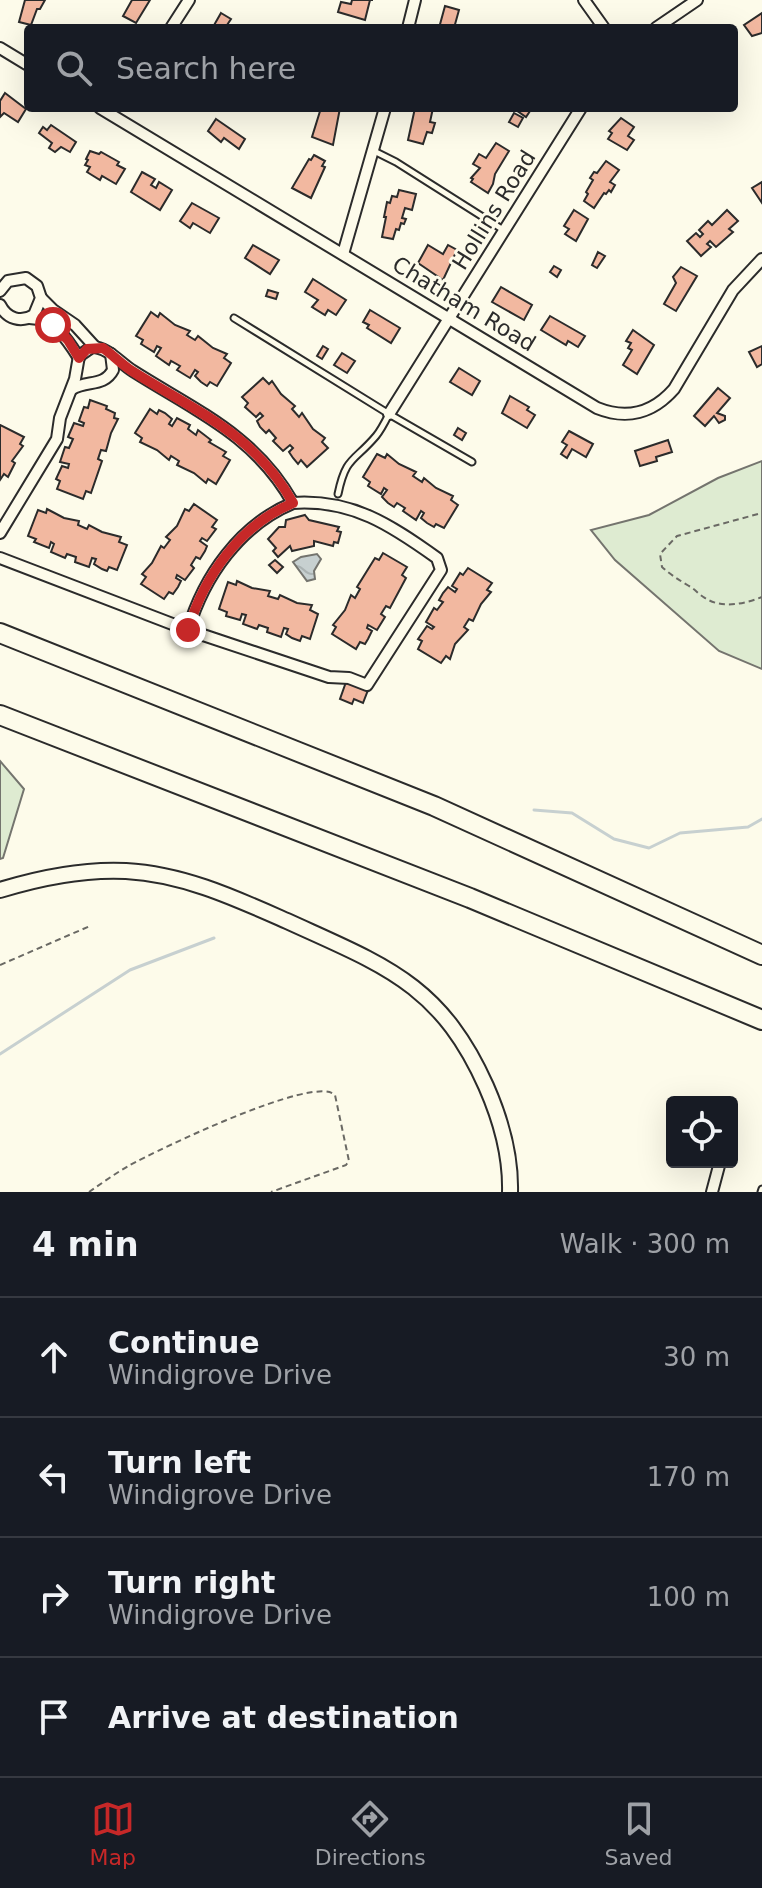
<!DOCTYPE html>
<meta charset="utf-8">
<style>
:root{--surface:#171b24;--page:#20242c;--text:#f1f3f6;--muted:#9ea1a6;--line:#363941;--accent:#c62828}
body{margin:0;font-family:"DejaVu Sans",sans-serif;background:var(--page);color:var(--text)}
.controls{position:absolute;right:24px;bottom:24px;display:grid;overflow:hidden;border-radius:8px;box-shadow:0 8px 32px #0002}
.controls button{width:72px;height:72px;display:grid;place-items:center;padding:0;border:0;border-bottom:2px solid var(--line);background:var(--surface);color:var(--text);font:40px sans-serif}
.stop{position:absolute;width:24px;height:24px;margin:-18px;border:6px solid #c62828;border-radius:50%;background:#fff}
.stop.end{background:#c62828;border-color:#fff;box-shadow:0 2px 8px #0008}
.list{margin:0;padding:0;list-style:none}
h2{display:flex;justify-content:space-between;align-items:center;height:104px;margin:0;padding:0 32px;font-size:34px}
h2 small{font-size:26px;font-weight:400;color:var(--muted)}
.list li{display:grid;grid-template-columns:52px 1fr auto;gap:24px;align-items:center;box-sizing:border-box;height:120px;padding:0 32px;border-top:2px solid var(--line)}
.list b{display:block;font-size:30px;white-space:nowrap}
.list p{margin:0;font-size:26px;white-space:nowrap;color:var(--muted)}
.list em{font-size:26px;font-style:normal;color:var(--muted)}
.icon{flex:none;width:44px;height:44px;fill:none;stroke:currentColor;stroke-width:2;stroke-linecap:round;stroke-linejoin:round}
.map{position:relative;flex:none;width:762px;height:1192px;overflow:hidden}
.search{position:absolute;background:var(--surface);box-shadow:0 8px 32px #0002;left:24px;right:24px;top:24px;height:88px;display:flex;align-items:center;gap:20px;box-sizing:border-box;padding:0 28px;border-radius:8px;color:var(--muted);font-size:30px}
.sheet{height:584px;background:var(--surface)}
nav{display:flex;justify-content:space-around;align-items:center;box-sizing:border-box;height:112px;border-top:2px solid var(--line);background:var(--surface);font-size:22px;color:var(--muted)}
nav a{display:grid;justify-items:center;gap:4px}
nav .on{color:var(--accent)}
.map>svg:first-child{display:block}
.green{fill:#deebd1;stroke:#74746e;stroke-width:2}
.water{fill:url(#water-waves);stroke:#74746e;stroke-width:2}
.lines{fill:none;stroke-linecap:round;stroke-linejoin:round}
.stream{stroke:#c7d0d0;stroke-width:3}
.building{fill:#f2b8a0;stroke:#2b2b2b;stroke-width:2}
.lane-casing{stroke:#2b2b2b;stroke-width:9}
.street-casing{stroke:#2b2b2b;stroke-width:14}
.secondary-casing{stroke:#2b2b2b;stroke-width:18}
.highway-casing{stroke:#2b2b2b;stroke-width:22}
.path{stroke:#6a6964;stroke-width:2;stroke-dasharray:6 4;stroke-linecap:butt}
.lane{stroke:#fdfbea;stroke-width:5}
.street{stroke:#fdfbea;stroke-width:10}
.secondary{stroke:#fdfbea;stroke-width:14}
.highway{stroke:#fdfbea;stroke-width:18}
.route{stroke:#c62828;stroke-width:10}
.labels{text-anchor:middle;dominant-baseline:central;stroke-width:6;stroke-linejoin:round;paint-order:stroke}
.street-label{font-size:22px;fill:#2b2b2b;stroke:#fdfbea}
</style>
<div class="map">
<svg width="762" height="1192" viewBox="0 0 762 1192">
<defs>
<pattern id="water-waves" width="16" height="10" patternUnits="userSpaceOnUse" patternTransform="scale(2)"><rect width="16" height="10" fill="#c7d0d0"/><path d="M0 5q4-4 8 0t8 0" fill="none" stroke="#abb3b3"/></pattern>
</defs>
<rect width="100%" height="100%" fill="#fdfbea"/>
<g class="green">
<polygon points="762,461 762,669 719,651 615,560 591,530 649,515 718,478"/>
<polygon points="0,761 24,789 3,858 0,859"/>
</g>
<polygon class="water" points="317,554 321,559 314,571 315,579 307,581 293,562 301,557"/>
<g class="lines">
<g class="stream">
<polyline points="534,810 572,813 614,839 649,848 680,833 748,827 762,819"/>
<polyline points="0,1054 130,970 214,938"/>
</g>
</g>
<g class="building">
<polygon points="25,0 45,0 40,9 37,9 31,25 19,22"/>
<polygon points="132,0 150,0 136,23 123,16"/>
<polygon points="352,0 373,0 370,0 365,20 338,12 341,2 351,4"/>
<polygon points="445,6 459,10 454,28 439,28"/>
<polygon points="221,13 231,19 225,28 210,28 213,27"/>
<polygon points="762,13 762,33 752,36 744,25"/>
<polygon points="5,93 26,109 18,122 4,113 0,117 0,101"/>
<polygon points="321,108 340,108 333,145 312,137"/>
<polygon points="415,108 433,108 430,122 435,123 432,133 427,132 423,144 408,140"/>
<polygon points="513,108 532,108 526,117"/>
<polygon points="514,113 523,118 518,127 509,122"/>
<polygon points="621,118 634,127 628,136 634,140 627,150 608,139 612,133 609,131"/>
<polygon points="216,119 245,139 239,149 224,138 221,142 208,131"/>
<polygon points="51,125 76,142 70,152 61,147 55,152 49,148 52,143 39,133 43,127 47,130"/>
<polygon points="496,143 509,151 495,174 493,184 488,193 471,182 473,179 471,178 480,168 473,164 479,154 486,158"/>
<polygon points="90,151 99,154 101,152 119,162 117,165 125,169 116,184 102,176 100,180 87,172 90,167 85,165 88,160 86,159"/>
<polygon points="314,155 325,161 322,166 325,167 311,198 292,188 309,159 311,160"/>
<polygon points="606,161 619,170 610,182 615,185 611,192 609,190 606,194 604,193 594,208 584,201 588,194 586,192 593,180 590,178 594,172 597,173"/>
<polygon points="142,172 155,179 151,185 156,188 159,182 172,190 160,210 131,192"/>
<polygon points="762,182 762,203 752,188"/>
<polygon points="399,190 416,194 412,210 405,208 402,218 406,219 404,224 401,223 399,230 396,229 393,239 382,237 386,217 384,217 387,202 390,203 392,196 397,197"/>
<polygon points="192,203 219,218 210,233 193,223 190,228 180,221"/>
<polygon points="574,210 588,219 576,241 565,234 569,229 564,226"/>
<polygon points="727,210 738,221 729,229 733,232 716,247 710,241 707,244 711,247 701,256 687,241 696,233 700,237 703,234 699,230 708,221 712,225"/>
<polygon points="253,245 279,260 270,274 245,258"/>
<polygon points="428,245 443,254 448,245 457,250 443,280 418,263"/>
<polygon points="598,252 605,256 597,268 592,265"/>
<polygon points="554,266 561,270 557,277 550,272"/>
<polygon points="681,267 697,276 676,311 664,304 676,283 673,277"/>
<polygon points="313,279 346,300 336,315 328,310 325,315 312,307 318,300 305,292"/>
<polygon points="501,287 532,305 524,320 492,302"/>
<polygon points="268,290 278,293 276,299 266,296"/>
<polygon points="370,310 400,328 391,343 367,328 369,325 363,322"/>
<polygon points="151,312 158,317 160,313 175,325 190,331 187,335 195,340 198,336 213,348 227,354 224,358 231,363 217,386 210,382 207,386 201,382 195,376 198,372 195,370 190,378 177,370 180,366 171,361 169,365 156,356 161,348 157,346 154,352 141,344 143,340 136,336"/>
<polygon points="550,316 585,336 578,347 568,341 566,345 541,330"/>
<polygon points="633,330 654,345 637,374 623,365 632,350 628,348 631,343 626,341"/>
<polygon points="323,346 328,349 322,359 317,356"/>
<polygon points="762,346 762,364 757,367 749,352"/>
<polygon points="342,353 355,361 347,373 334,365"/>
<polygon points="459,368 480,381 472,395 450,382"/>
<polygon points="263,378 269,384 272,381 281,394 295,406 292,409 299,417 302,413 313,429 325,438 322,442 328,448 307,467 301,460 298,464 293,458 289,452 293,448 290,445 283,451 273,441 276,438 269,430 266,433 260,427 257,421 263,416 260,413 256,417 245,407 248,403 242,397"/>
<polygon points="718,388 730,398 717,413 725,416 725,420 719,423 714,416 705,426 694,416"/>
<polygon points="510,396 529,407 527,410 535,415 527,428 502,413"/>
<polygon points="90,400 107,406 106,409 115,413 114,418 118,419 111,433 106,451 101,450 98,459 102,461 91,493 86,491 83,499 57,489 60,481 56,479 62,466 68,468 69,464 60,462 65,447 69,448 73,439 68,437 74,423 83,426 84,423 79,421 84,407 88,408"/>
<polygon points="150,409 157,414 159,410 165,413 172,419 169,424 172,426 177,418 190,425 188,429 196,435 198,430 211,440 209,442 226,452 223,456 230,460 216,484 208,479 206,483 194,473 177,465 179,461 171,456 169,460 157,450 140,442 142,438 135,433"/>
<polygon points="0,425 24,437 20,444 23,446 12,461 15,463 8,477 4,474 0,480"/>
<polygon points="458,428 466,433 462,440 454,435"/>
<polygon points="569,431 593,444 586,457 572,449 567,458 561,454 567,445 562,442"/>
<polygon points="668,440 672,452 656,457 657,461 640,466 635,451"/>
<polygon points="377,454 385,458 387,454 399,464 416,472 413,476 422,482 424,478 436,488 453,496 451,500 458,505 444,528 436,524 434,527 427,523 421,518 424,513 421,511 416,520 403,511 405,508 397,503 394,507 388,503 382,497 387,490 384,488 381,494 368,486 370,482 363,477"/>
<polygon points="194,504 217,520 212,527 216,529 207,541 202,538 200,541 207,546 205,551 200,559 196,557 191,565 194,568 185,580 177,575 176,578 181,581 178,587 173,594 169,592 164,599 141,584 146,577 142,574 152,563 161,546 164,548 170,540 166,537 177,526 185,509 189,511"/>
<polygon points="47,509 64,518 79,521 78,525 87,529 89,525 102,532 121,537 119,542 127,545 117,570 109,567 107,571 102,569 94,564 96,559 92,558 89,567 75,562 76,557 67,554 65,558 51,552 54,544 51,542 49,548 34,542 36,539 28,536 38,510 46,513"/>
<polygon points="305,515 309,520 339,527 337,531 341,532 338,543 334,542 333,546 314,541 314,546 292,551 290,546 278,557 273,551 276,548 268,539 279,527 285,527 286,520"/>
<polygon points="383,553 407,567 402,575 406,578 390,608 386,606 381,614 385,617 377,630 368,625 367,628 372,631 368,639 365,644 360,642 356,649 332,634 336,627 333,625 345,610 351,595 355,598 360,589 357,587 375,558 379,560"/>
<polygon points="275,560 283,567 277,573 269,565"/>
<polygon points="468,568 492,583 487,590 491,592 481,604 473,621 469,619 464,627 468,630 455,644 450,659 446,656 441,663 418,649 422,641 418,639 427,626 432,629 434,627 426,622 434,608 437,610 443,602 439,600 443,593 448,587 455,592 457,589 452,586 460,573 463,575"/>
<polygon points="237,581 252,588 270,591 268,596 278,599 280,595 297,603 312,605 310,610 318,614 310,639 302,636 300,641 292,638 286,634 288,629 284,628 281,637 267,632 268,628 259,625 257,629 243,624 246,615 242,614 240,620 226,616 227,612 219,609 228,582 236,585"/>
<polygon points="346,682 368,690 363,703 354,699 352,704 340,699"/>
</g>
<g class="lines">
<defs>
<g id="lane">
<polyline points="374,151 396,162 505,231"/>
<polyline points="234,318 389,414 472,462"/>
<path d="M338,494C346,456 354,462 376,436C381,430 385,422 389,414"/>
<polyline points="761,1192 762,1189"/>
</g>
<g id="street">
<polyline points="584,0 604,28"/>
<polyline points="171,28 189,0"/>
<polyline points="408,28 415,0"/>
<polyline points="656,28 697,0"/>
<polyline points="0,48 28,65"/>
<path d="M100,108L597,408C627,420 653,413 674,389L733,290L762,259"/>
<polyline points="343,254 385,108"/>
<path d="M0,291L8,281L26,278L37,286L41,298L34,315C21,323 7,319 0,305"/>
<polyline points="41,298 53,310 75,325 95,347"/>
<path d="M29,318C54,318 67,339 79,358"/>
<path d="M72,389C87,380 104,387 113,370L111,354"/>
<polyline points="389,414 581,108"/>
<path d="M0,533L57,439L60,418L75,379L79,356L92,347C108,347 120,363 133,371C196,411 255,435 293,503C352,499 391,525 437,558L441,570L367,685L349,678L329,677L188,630C204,576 240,525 293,503"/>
<polyline points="0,558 188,630"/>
<polyline points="712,1192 720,1162"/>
</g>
<path id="secondary" d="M0,890C39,878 85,869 126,871C183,874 235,898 287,921C383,965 440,983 486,1086C501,1120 511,1155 510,1192"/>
<g id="highway">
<polyline points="0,633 434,806 762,955"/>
<polyline points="0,715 470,898 762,1020"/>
</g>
</defs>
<use href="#lane" class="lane-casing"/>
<use href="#street" class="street-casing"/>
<use href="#secondary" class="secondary-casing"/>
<use href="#highway" class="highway-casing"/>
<g class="path">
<path d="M758,514L677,536L660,554L662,567C671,575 679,580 689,586C695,589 699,595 705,598C722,609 744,604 762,597"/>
<polyline points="0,965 90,926"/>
<path d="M89,1192C102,1183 116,1173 130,1165C158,1150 314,1074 335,1095L349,1161L346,1165L271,1192"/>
</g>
<use href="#lane" class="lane"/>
<use href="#street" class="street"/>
<use href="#secondary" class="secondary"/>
<use href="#highway" class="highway"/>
</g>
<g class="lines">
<path class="route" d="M53,325L68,340L79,358L87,349L103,348C113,355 121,364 132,371C195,411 255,434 293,503C240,525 204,576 188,630"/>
</g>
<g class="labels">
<g class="street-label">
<text transform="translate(494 210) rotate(-58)">Hollins Road</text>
<text transform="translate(464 304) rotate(31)">Chatham Road</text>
</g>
</g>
</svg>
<div class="controls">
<button><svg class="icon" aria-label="locate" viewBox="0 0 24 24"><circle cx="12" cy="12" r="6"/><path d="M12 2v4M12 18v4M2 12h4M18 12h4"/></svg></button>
</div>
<div class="stop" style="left:53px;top:325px"></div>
<div class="stop end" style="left:188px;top:630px"></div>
<div class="search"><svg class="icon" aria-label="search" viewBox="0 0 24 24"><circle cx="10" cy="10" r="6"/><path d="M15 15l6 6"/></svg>Search here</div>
</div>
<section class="sheet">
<h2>4 min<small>Walk · 300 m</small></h2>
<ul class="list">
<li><svg class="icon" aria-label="ahead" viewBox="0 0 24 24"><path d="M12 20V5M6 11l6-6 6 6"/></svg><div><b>Continue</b><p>Windigrove Drive</p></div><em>30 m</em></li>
<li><svg class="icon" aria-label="left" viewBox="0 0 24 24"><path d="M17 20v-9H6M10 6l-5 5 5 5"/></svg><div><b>Turn left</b><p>Windigrove Drive</p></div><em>170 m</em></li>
<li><svg class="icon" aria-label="right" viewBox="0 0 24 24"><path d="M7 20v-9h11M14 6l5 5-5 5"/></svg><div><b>Turn right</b><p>Windigrove Drive</p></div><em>100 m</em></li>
<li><svg class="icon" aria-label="arrive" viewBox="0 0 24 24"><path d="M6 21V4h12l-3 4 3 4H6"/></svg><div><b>Arrive at destination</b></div></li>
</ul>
</section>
<nav>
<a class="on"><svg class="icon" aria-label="map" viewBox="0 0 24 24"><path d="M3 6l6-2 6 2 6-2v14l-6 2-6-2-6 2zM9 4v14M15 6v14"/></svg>Map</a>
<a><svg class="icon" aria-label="directions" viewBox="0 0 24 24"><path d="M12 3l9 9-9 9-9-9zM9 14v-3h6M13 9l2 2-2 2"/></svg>Directions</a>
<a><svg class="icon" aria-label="saved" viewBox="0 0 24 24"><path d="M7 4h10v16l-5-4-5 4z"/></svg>Saved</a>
</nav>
